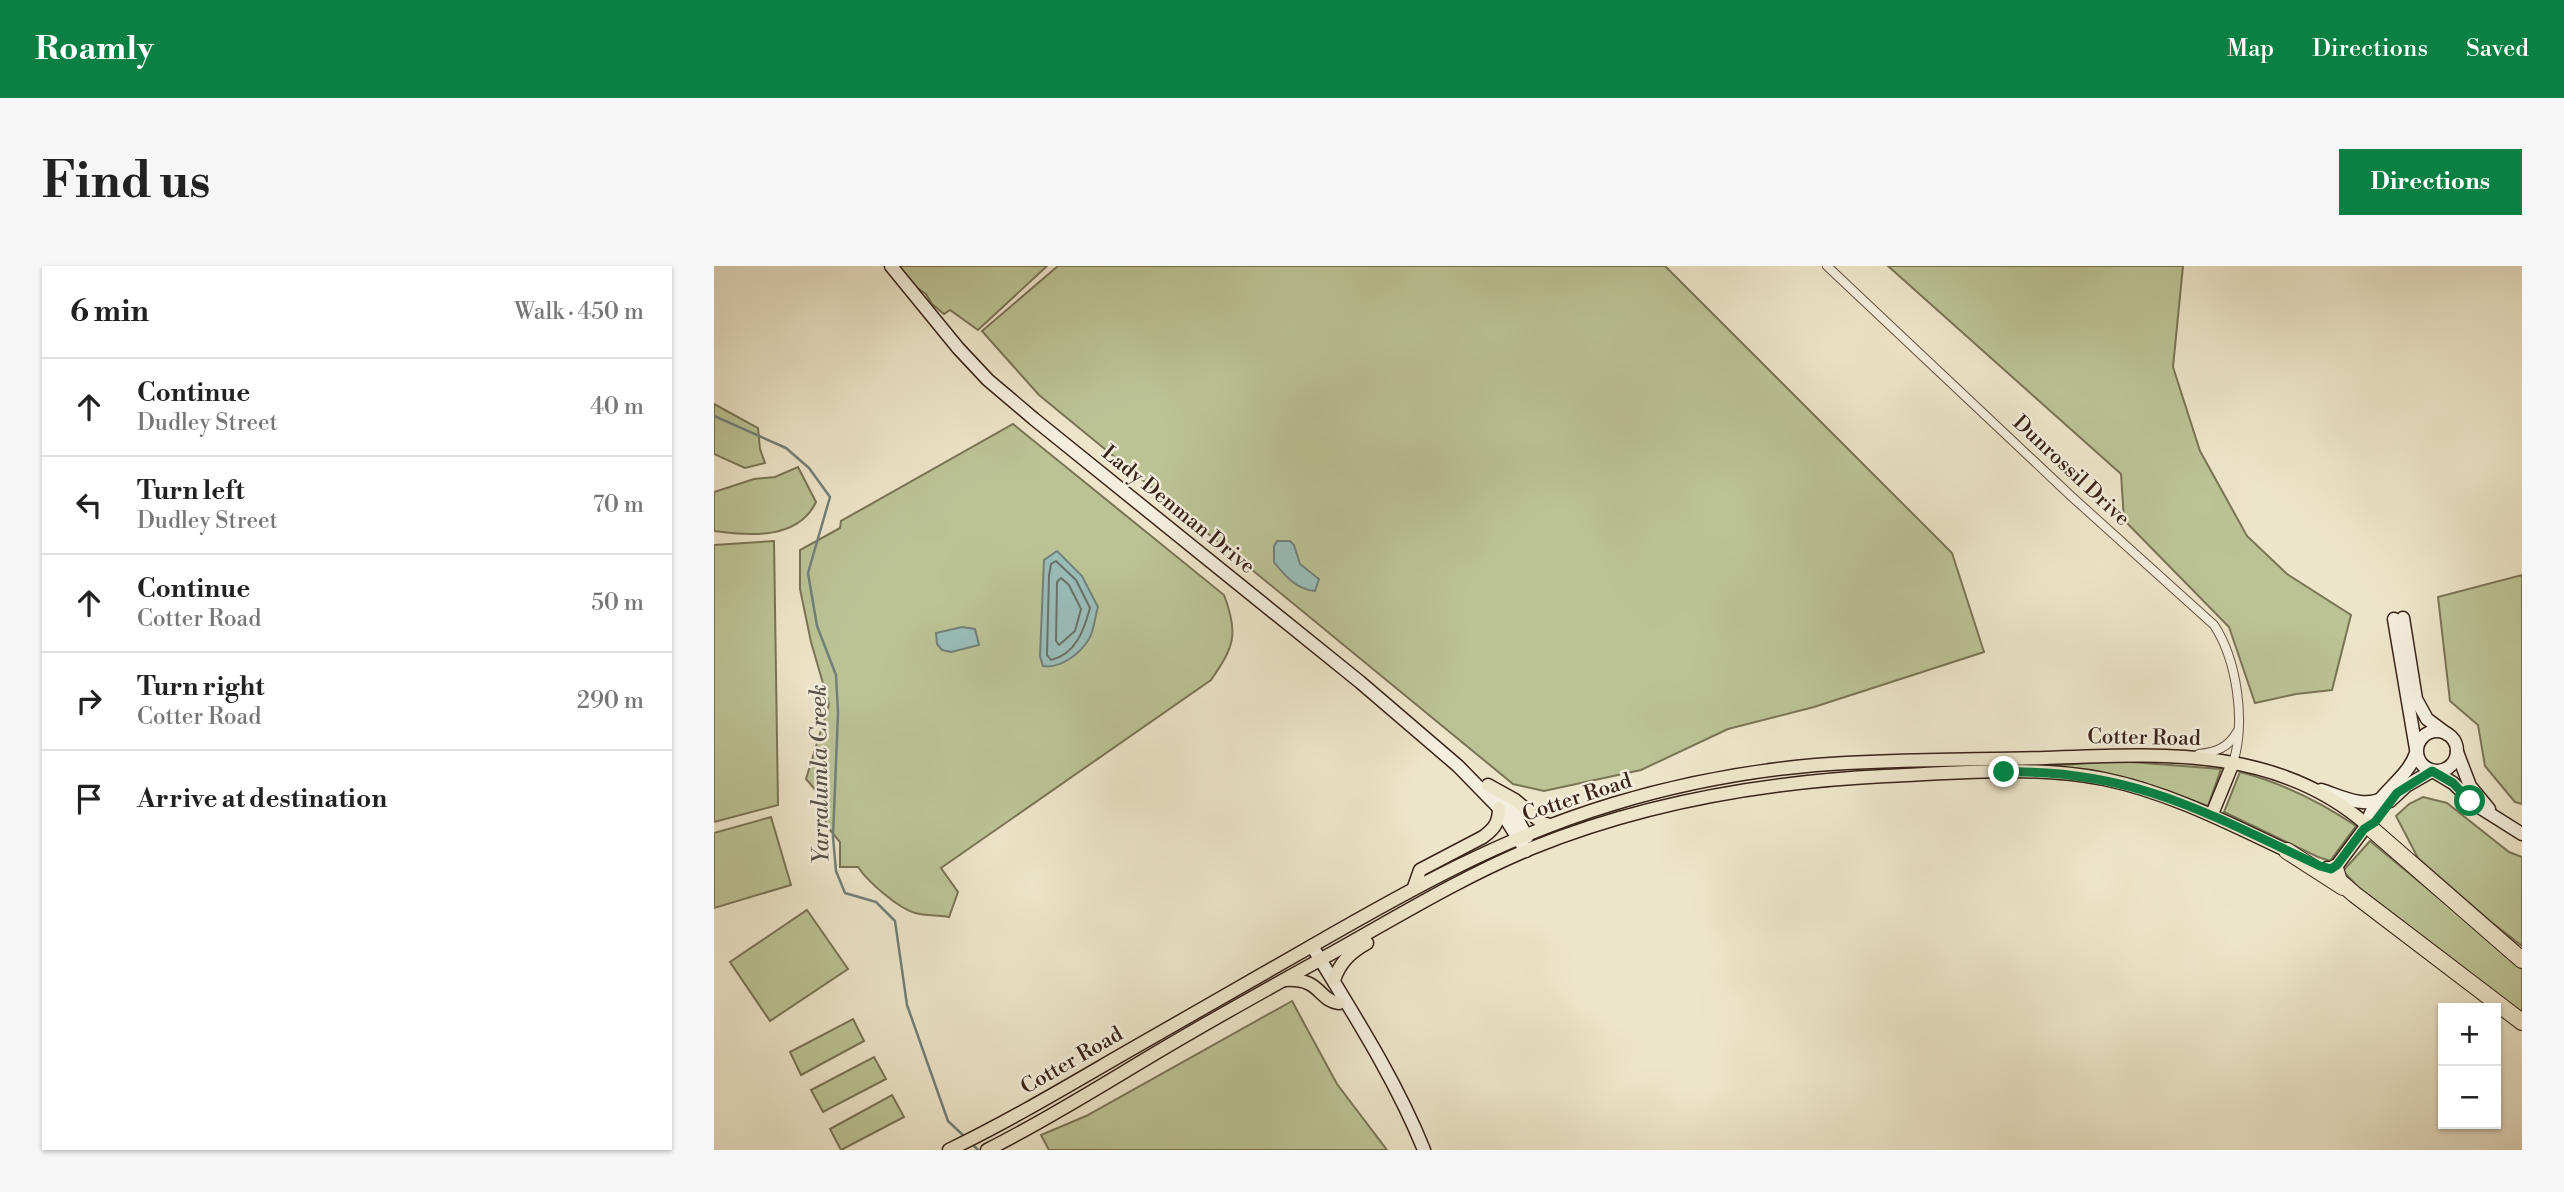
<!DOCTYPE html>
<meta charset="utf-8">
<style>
:root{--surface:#fff;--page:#f6f6f6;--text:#222;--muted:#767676;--line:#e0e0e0;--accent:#0b8043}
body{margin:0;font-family:"Libre Bodoni",serif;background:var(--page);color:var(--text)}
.controls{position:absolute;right:21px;bottom:21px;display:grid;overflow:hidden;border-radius:0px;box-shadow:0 2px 5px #0004}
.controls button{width:63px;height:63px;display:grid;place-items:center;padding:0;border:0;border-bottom:2px solid var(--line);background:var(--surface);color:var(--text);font:35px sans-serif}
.stop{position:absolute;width:21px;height:21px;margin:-16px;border:5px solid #0b8043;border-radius:50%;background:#fff}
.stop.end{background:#0b8043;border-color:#fff;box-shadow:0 2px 7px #0008}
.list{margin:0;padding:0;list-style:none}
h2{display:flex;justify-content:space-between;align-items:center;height:91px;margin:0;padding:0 28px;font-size:30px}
h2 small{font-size:23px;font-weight:400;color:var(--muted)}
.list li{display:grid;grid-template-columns:46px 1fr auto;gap:21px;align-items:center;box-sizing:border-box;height:98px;padding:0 28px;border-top:2px solid var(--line)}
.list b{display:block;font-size:26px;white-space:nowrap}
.list p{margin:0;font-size:23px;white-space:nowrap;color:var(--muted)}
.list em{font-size:23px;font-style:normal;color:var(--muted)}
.icon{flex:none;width:38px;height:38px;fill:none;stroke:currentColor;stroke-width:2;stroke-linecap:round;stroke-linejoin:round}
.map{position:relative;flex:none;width:1808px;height:884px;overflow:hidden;border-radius:0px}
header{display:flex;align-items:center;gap:42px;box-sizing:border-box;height:98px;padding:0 35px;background:var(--accent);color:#fff}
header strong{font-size:33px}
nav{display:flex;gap:38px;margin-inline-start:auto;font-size:24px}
.intro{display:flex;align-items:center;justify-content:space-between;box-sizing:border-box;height:168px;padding:0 42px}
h1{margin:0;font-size:49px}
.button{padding:18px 32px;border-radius:0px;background:var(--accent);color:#fff;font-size:24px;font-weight:700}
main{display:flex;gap:42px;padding:0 42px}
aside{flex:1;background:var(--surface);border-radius:0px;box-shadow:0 2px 5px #0004}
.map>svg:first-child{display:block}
.green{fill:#bbc395;stroke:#7a7456;stroke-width:2}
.water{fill:#9abeba;stroke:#738079;stroke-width:2}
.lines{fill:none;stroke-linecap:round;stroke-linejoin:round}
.shore{stroke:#6a7169;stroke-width:2}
.stream{stroke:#738079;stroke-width:2.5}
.street-casing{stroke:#665444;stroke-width:10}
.secondary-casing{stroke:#392418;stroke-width:15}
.primary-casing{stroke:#392418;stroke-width:15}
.highway-casing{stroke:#392418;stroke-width:18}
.street{stroke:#f3eedd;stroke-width:8}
.secondary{stroke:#f3eedd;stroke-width:12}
.primary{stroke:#ede5ca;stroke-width:12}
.highway{stroke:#ede5ca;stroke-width:16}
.route{stroke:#0b8043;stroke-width:9}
.labels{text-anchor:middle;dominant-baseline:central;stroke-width:5;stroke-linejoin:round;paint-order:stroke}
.street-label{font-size:21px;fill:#392418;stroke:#f3eedd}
.water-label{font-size:23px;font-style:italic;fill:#565249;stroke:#f3eedd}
</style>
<header>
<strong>Roamly</strong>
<nav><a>Map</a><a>Directions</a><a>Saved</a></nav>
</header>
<div class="intro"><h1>Find us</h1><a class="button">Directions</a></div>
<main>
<aside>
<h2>6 min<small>Walk · 450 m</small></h2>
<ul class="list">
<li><svg class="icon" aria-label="ahead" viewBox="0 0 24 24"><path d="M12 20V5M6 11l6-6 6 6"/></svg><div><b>Continue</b><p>Dudley Street</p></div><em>40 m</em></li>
<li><svg class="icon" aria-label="left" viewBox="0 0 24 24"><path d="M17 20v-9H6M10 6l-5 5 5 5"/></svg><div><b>Turn left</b><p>Dudley Street</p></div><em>70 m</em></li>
<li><svg class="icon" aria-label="ahead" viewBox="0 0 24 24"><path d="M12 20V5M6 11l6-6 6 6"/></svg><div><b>Continue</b><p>Cotter Road</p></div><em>50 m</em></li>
<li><svg class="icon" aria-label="right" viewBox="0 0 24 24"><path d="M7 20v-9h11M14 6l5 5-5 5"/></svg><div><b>Turn right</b><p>Cotter Road</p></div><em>290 m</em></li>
<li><svg class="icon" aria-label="arrive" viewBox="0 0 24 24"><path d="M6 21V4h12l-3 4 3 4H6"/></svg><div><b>Arrive at destination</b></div></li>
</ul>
</aside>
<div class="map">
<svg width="1808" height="884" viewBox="0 0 1808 884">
<rect width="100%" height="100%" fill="#ede5ca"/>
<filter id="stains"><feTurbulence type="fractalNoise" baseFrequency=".00286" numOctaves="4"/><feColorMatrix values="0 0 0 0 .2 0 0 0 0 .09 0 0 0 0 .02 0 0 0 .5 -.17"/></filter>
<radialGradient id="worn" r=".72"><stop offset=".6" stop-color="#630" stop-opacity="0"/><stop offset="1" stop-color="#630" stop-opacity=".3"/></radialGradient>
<g class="green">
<polygon points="171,0 333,0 264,64 236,44 230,48 218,38 212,28"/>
<polygon points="344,0 951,0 1238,287 1270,386 1100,441 1014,463 927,504 830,525 799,518 325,129 268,65"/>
<polygon points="1174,0 1469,0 1459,101 1486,185 1533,270 1573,308 1637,349 1618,424 1582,428 1541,437 1515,361 1410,254 1407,208"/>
<polygon points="0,138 44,162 46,183 51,197 31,202 0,188"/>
<path d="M299,158L510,329C525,368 520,381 497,414L227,602L244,626L235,651C224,649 211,650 201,647C184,642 154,616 144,601H126V576L112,559L110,534L92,513L115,438L97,376L86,323V284L126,262L127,255Z"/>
<path d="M84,201L102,236C84,274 35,270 0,265V226L40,213L61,211Z"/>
<polygon points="60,275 64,539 0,556 0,279"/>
<polygon points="1808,309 1808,538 1801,536 1771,500 1764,459 1736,435 1724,331"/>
<polygon points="1404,495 1507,503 1494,540 1418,513 1319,501"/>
<path d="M1526,506C1569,517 1605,535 1642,560L1616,595L1604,591L1510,546Z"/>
<polygon points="1709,531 1733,537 1795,586 1808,591 1808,680 1776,655 1704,592 1682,550 1695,538"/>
<polygon points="57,551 77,619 0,642 0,567"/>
<polygon points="1656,575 1808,701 1808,750 1647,624 1629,605"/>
<polygon points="93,644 134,703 56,755 16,696"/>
<polygon points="578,735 623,818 673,884 335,884 327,869 372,850"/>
<polygon points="139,753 150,775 87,809 76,786"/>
<polygon points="160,791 172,813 109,846 97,824"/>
<polygon points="178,829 190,851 127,884 116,863"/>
</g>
<g class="water">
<path d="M563,275H576L580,279L586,298L605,313L601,325C583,324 570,309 560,296V280Z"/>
<path d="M343,285L368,310L384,341C381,350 380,365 375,373C366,388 346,403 329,400L326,390L330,294Z"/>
<polygon points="248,361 261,363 265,379 237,386 228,384 223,378 222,367"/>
</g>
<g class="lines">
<g class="shore">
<path d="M342,295L362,314L376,342C370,364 362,388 337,394L333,389L335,310L337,298Z"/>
<polygon points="347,312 355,319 367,343 361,365 345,379 342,375 343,316"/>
</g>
<g class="stream">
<polyline points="0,150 72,182 95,202 116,231 94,307 103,360 122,409 124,447 119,571 122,605 131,627 162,636 181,655 193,739 234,855 251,871"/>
<polyline points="258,878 264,884"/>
</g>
<defs>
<g id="street">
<path d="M1113,0L1357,230L1500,359C1523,394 1532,456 1519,497"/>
<path d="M1485,488C1502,486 1514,482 1523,466"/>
</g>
<g id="secondary">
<polyline points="177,0 244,82 274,114 320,153 646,416 744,500 785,542 812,585"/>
<polyline points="1689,352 1702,433 1713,453 1733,468"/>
<polyline points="1680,353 1702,483"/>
<circle cx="1723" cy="485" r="20"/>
<polyline points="1743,486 1756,520 1775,543"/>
<polyline points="1719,505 1739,517 1762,539 1808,568"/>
<polyline points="779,523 799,545 813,571"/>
<path d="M1607,524C1626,530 1650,543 1669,532"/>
<polyline points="1676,535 1692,520 1718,505"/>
<path d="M1653,559C1658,530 1693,515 1702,487"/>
<path d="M598,680C638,746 681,812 710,884"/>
</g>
<g id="primary">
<polyline points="774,519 801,534 828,557 837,559"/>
<polyline points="1498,548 1519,497"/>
<path d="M700,621L706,604L769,571C780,563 785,557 785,542"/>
<path d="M571,714C608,712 603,734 625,737"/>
<path d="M620,714C626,696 637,686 653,677"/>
<path d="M235,884C295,855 352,821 409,788C471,752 534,717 596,681C695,624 789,571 899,538C965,518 1034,505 1102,499C1178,493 1255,494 1332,492C1443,488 1562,479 1653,559L1621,602H1613"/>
<path d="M273,884C343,849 408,806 476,767C529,736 583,707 636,677C696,643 755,608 818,582C931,536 1050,516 1171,510C1243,507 1318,499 1390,513C1458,527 1518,559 1580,588"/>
</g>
<g id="highway">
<polyline points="1653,559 1808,694"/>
<polyline points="1573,585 1629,621"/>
<polyline points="1621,602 1625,615 1640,628 1808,756"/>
</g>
</defs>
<use href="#street" class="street-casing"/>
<use href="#secondary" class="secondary-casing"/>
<use href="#primary" class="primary-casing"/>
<use href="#highway" class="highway-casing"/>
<use href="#street" class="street"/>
<use href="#secondary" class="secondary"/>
<use href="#primary" class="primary"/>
<use href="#highway" class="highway"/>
</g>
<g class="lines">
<path class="route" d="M1290,506C1418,503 1495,548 1606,600L1617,603L1623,599L1650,563L1661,556L1683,527L1718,505L1739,517L1756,535"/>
</g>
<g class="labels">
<g class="street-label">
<text transform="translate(1357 205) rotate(43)">Dunrossil Drive</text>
<text transform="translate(464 244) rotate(39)">Lady Denman Drive</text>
<text transform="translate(1430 472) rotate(1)">Cotter Road</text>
<text transform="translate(863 532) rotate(-18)">Cotter Road</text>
<text transform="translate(358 795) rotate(-30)">Cotter Road</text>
</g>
<g class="water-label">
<text transform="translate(106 508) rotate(-91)">Yarralumla Creek</text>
</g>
</g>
<rect width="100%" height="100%" filter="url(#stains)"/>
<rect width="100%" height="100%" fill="url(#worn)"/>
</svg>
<div class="controls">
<button>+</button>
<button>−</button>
</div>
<div class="stop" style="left:1756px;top:535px"></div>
<div class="stop end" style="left:1290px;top:506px"></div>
</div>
</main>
